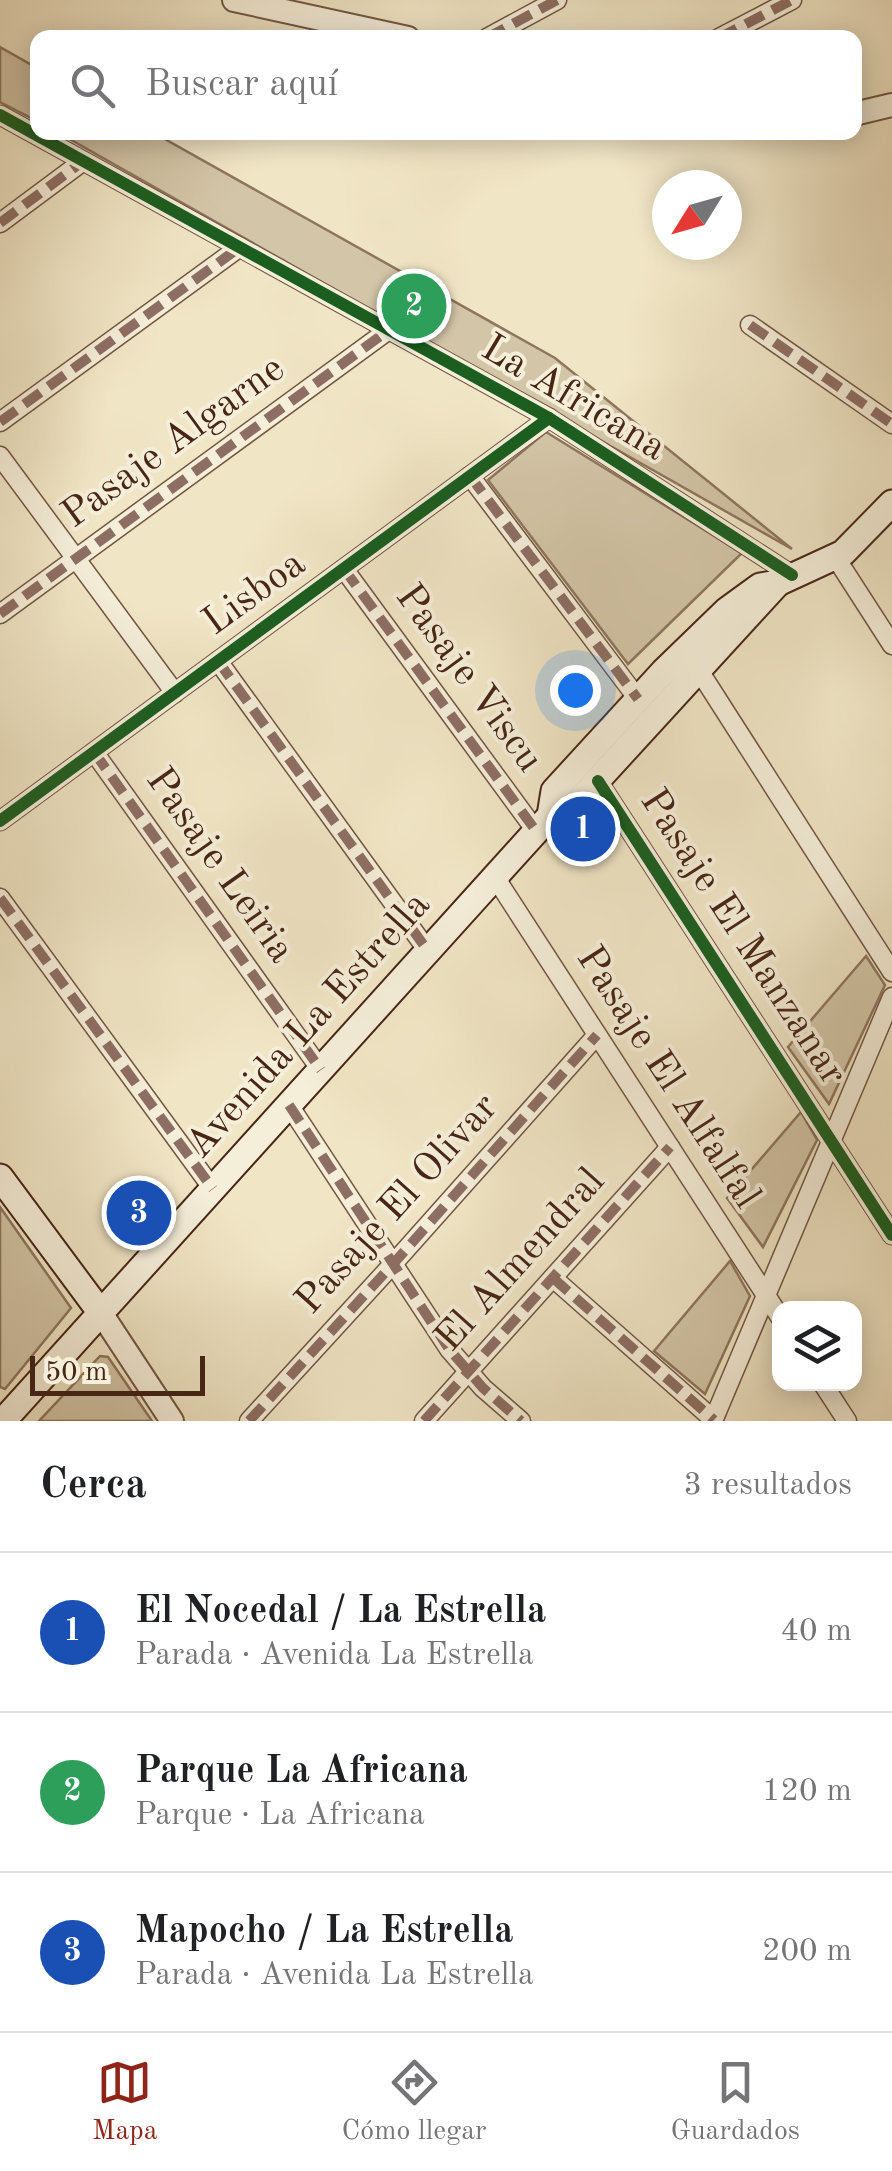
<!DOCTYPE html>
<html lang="es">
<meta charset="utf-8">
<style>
:root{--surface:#fff;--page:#f2f2f2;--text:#202124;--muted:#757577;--line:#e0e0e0;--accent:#8f2418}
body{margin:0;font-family:"Old Standard TT",serif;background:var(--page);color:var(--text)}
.controls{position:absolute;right:30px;bottom:30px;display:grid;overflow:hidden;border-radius:20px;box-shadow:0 5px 25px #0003}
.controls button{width:90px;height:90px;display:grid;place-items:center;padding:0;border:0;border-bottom:2px solid var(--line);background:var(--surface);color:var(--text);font:50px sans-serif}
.compass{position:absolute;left:652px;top:170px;width:90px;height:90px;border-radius:50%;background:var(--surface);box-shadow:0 5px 25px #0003;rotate:233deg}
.scale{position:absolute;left:30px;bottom:25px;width:175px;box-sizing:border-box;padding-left:10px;border:5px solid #482616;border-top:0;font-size:28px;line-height:35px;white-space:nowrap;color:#482616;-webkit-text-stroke:8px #f5eed9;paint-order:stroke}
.you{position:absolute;left:575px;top:690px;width:35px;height:35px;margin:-25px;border:8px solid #fff;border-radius:50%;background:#1a73e8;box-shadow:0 0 0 15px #1a73e833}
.badge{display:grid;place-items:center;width:65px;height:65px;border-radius:50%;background:var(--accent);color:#fff;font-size:32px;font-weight:700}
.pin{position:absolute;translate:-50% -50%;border:5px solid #fff;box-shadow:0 2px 10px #0006}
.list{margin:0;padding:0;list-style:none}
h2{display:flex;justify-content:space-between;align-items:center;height:130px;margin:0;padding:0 40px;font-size:42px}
h2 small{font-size:32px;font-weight:400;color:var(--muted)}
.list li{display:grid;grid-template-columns:65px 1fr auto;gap:30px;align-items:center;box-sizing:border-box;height:160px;padding:0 40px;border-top:2px solid var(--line)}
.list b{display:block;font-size:38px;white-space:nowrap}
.list p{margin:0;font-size:32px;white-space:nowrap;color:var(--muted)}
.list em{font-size:32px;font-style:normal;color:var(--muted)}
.icon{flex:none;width:55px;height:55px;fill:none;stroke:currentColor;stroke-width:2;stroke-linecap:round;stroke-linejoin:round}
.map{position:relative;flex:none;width:892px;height:1421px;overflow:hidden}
.search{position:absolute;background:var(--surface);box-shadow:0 5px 25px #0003;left:30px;right:30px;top:30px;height:110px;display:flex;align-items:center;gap:25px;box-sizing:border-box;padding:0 35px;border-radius:20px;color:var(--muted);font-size:38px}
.sheet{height:610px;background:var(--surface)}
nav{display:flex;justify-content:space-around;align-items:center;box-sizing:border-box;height:140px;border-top:2px solid var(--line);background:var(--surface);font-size:28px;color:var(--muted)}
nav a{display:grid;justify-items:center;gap:5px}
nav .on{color:var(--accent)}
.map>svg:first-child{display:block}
.green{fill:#d3c5a7;stroke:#8e765e;stroke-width:2.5}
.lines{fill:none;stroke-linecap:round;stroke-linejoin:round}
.minor-casing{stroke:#725642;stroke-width:21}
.tertiary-casing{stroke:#725642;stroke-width:26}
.secondary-casing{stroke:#482616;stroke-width:29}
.minor{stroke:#f5eed9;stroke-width:18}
.tertiary{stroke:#f5eed9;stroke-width:22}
.secondary{stroke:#f5eed9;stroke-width:25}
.quiet{stroke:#8d6e63;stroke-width:10;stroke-dasharray:20 10;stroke-linecap:butt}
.cycleway-casing{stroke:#f5eed9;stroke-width:19}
.cycleway{stroke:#1b5e20;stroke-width:12}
.labels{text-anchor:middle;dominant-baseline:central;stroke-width:8;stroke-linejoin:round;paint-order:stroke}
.street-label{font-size:40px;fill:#482616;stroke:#f5eed9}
</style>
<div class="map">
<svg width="892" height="1421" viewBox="0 0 892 1421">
<rect width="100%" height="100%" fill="#f0e5c5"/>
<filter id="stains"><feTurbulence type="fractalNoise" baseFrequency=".002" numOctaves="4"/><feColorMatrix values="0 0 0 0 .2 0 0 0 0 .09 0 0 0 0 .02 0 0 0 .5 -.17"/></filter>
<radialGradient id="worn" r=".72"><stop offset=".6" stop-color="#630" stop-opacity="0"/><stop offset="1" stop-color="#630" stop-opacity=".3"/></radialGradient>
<g class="green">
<polygon points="0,47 37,68 37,121 0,102"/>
<polygon points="59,133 154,133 555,358 792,549"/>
<polygon points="546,432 742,553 628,664 488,480"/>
<polygon points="866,956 885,985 829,1104 788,1047"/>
<polygon points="801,1112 817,1140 763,1247 727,1198"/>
<polygon points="0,1207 71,1308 5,1389 0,1387"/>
<polygon points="730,1261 750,1296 705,1394 654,1351"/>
<polygon points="100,1356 108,1357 152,1421 39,1421"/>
</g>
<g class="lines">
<defs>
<g id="minor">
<polyline points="487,38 557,0"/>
<polyline points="719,38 792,0"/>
<polyline points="0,115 549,418 792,575"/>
<polyline points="0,223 82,162"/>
<polyline points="750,325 892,424"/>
<polyline points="0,422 240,247"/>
<polyline points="0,456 175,693"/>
<polyline points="470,476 638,699"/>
<polyline points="836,558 892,645"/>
<polyline points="344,569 536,831"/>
<polyline points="0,614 390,329"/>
<polyline points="218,661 428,951"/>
<polyline points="698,669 892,972"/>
<polyline points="94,752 321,1070"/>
<polyline points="598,781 892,1235"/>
<polyline points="0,821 549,418"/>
<polyline points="495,877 780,1317"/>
<polyline points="0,898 213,1189"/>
<polyline points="289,1105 449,1349 483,1388 521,1421"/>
<polyline points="553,1278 714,1420"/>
<polyline points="823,1384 847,1421"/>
<polyline points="249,1421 393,1264 597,1035"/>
<polyline points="424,1421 670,1147"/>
<polyline points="713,1421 892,997"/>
</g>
<g id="tertiary">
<polyline points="234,0 408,38"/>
<polyline points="854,114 892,105"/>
<polyline points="101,1313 172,1421"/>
</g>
<g id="secondary">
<polyline points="550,816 554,791 664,671 727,610 760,586 778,583 843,553 892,503"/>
<polyline points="0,1177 101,1313"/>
<polyline points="3,1421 550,816 571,809 778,583"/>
</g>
</defs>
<use href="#minor" class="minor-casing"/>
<use href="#tertiary" class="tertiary-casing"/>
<use href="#secondary" class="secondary-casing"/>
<use href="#minor" class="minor"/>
<use href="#tertiary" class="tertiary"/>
<use href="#secondary" class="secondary"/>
<g class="quiet">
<polyline points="487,38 557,0"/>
<polyline points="719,38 792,0"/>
<polyline points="0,223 82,162"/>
<polyline points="750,325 892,424"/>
<polyline points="0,422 240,247"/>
<polyline points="470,476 638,699"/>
<polyline points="344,569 536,831"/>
<polyline points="0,614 390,329"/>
<polyline points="218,661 428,951"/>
<polyline points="94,752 321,1070"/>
<polyline points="0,898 213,1189"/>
<polyline points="289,1105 449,1349 483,1388 521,1421"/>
<polyline points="553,1278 714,1420"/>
<polyline points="249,1421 393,1264 597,1035"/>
<polyline points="424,1421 670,1147"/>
</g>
<defs>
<g id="cycleway">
<polyline points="0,115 549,418 792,575"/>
<polyline points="598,781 892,1235"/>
<polyline points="0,821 549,418"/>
</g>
</defs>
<use href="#cycleway" class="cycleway-casing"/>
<use href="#cycleway" class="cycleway"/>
</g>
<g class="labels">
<g class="street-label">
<text transform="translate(573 399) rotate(31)">La Africana</text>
<text transform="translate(174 443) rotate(-36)">Pasaje Algarne</text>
<text transform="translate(255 594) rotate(-36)">Lisboa</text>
<text transform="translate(468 679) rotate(54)">Pasaje Viscu</text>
<text transform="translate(219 866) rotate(55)">Pasaje Leiria</text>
<text transform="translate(742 938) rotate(57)">Pasaje El Manzanar</text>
<text transform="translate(309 1026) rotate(-48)">Avenida La Estrella</text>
<text transform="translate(667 1078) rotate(57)">Pasaje El Alfalfal</text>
<text transform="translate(398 1205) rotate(-48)">Pasaje El Olivar</text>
<text transform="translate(521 1261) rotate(-48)">El Almendral</text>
</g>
</g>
<rect width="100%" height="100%" filter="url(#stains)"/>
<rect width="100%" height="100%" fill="url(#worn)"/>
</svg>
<div class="controls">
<button><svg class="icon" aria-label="layers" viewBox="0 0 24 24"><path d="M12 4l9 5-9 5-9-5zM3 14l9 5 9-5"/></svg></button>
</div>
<svg class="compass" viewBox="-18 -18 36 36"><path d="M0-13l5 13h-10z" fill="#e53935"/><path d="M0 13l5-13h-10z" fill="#757577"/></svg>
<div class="scale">50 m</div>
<div class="you"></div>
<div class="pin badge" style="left:583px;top:829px;background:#1a4fb4">1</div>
<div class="pin badge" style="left:414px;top:306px;background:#2e9e5b">2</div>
<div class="pin badge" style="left:139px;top:1213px;background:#1a4fb4">3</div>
<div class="search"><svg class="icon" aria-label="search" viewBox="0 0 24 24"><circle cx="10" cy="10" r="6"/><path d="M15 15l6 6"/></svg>Buscar aquí</div>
</div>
<section class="sheet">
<h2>Cerca<small>3 resultados</small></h2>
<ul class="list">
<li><span class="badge" style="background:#1a4fb4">1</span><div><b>El Nocedal / La Estrella</b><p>Parada · Avenida La Estrella</p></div><em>40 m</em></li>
<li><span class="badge" style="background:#2e9e5b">2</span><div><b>Parque La Africana</b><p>Parque · La Africana</p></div><em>120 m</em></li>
<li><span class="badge" style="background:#1a4fb4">3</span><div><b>Mapocho / La Estrella</b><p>Parada · Avenida La Estrella</p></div><em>200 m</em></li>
</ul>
</section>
<nav>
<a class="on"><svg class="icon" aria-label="map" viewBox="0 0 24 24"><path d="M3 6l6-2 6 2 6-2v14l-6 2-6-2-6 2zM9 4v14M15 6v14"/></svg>Mapa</a>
<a><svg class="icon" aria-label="directions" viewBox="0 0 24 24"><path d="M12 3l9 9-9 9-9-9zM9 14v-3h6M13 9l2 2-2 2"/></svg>Cómo llegar</a>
<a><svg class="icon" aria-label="saved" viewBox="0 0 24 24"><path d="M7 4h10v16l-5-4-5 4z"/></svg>Guardados</a>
</nav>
